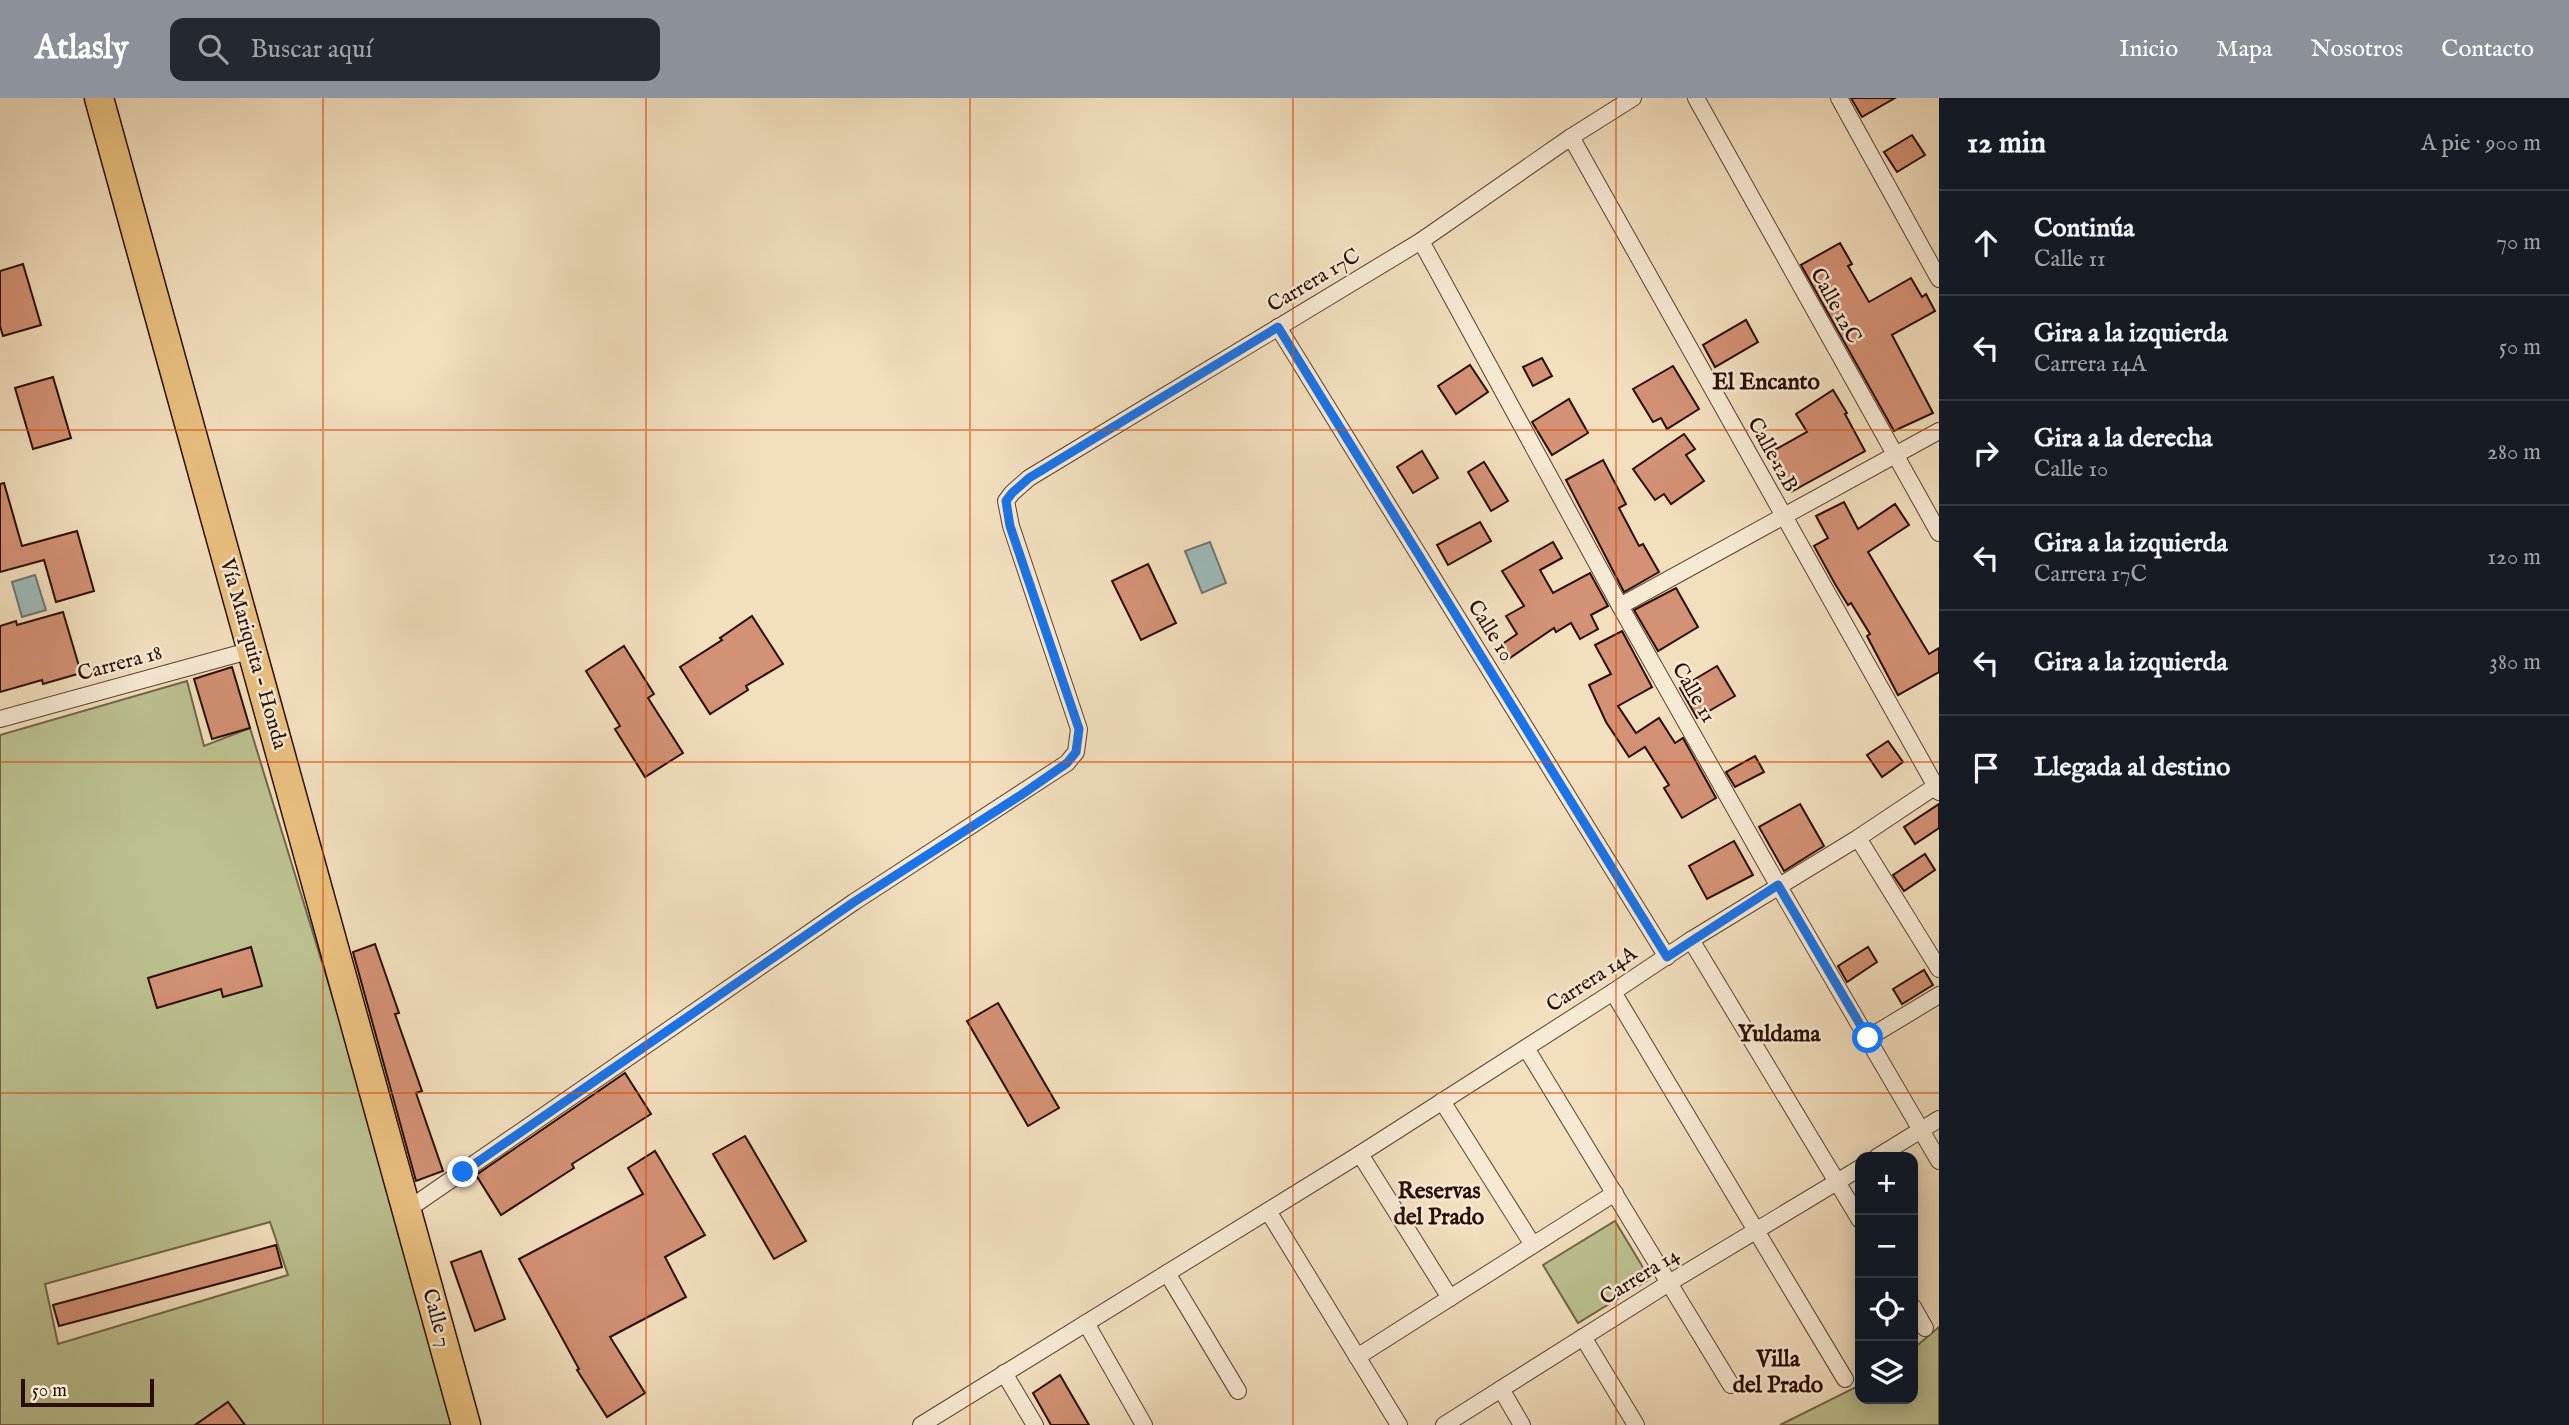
<!DOCTYPE html>
<html lang="es">
<meta charset="utf-8">
<style>
:root{--surface:#171b24;--page:#242831;--text:#f1f3f6;--muted:#9ea1a6;--line:#363941;--accent:#8c9099}
body{margin:0;font-family:"IM FELL English",serif;background:var(--page);color:var(--text)}
.controls{position:absolute;right:21px;bottom:21px;display:grid;overflow:hidden;border-radius:14px;box-shadow:0 4px 18px #0003}
.controls button{width:63px;height:63px;display:grid;place-items:center;padding:0;border:0;border-bottom:2px solid var(--line);background:var(--surface);color:var(--text);font:35px sans-serif}
.scale{position:absolute;left:21px;bottom:18px;width:133px;box-sizing:border-box;padding-left:7px;border:4px solid #290d00;border-top:0;font-size:19px;line-height:24px;white-space:nowrap;color:#290d00;-webkit-text-stroke:5px #f7ead5;paint-order:stroke}
.stop{position:absolute;width:21px;height:21px;margin:-16px;border:5px solid #1a73e8;border-radius:50%;background:#fff}
.stop.end{background:#1a73e8;border-color:#fff;box-shadow:0 2px 7px #0008}
.list{margin:0;padding:0;list-style:none}
h2{display:flex;justify-content:space-between;align-items:center;height:91px;margin:0;padding:0 28px;font-size:30px}
h2 small{font-size:23px;font-weight:400;color:var(--muted)}
.list li{display:grid;grid-template-columns:46px 1fr auto;gap:21px;align-items:center;box-sizing:border-box;height:105px;padding:0 28px;border-top:2px solid var(--line)}
.list b{display:block;font-size:26px;white-space:nowrap}
.list p{margin:0;font-size:23px;white-space:nowrap;color:var(--muted)}
.list em{font-size:23px;font-style:normal;color:var(--muted)}
.icon{flex:none;width:38px;height:38px;fill:none;stroke:currentColor;stroke-width:2;stroke-linecap:round;stroke-linejoin:round}
.map{position:relative;flex:none;width:1939px;height:1327px;overflow:hidden}
header{display:flex;align-items:center;gap:42px;box-sizing:border-box;height:98px;padding:0 35px;background:var(--accent);color:#fff}
header strong{font-size:33px}
nav{display:flex;gap:38px;margin-inline-start:auto;font-size:24px}
.search{width:490px;height:63px;background:var(--page);display:flex;align-items:center;gap:18px;box-sizing:border-box;padding:0 24px;border-radius:14px;color:var(--muted);font-size:26px}
main{display:flex}
aside{flex:1;background:var(--surface)}
.map>svg:first-child{display:block}
.green{fill:#bcc190;stroke:#726748;stroke-width:2;fill-rule:evenodd}
.water{fill:#9dbbb9;stroke:#6f756f;stroke-width:2}
.building{fill:#d39175;stroke:#290d00;stroke-width:2}
.lines{fill:none;stroke-linecap:round;stroke-linejoin:round}
.street-casing{stroke:#5b4230;stroke-width:18}
.highway-casing{stroke:#290d00;stroke-width:31}
.street{stroke:#f7ead5;stroke-width:16}
.highway{stroke:#e9c07f;stroke-width:28}
.route{stroke:#1a73e8;stroke-width:9}
.grid{fill:none;stroke:#d5510b;stroke-width:2;stroke-opacity:0.55}
.labels{text-anchor:middle;dominant-baseline:central;stroke-width:5;stroke-linejoin:round;paint-order:stroke}
.street-label{font-size:21px;fill:#290d00;stroke:#f7ead5}
.neighbourhood-label{font-size:23px;font-weight:bold;fill:#290d00;stroke:#f7ead5}
</style>
<header>
<strong>Atlasly</strong>
<div class="search"><svg class="icon" aria-label="search" viewBox="0 0 24 24"><circle cx="10" cy="10" r="6"/><path d="M15 15l6 6"/></svg>Buscar aquí</div>
<nav><a>Inicio</a><a>Mapa</a><a>Nosotros</a><a>Contacto</a></nav>
</header>
<main>
<div class="map">
<svg width="1939" height="1327" viewBox="0 0 1939 1327">
<rect width="100%" height="100%" fill="#f2dfbe"/>
<filter id="stains"><feTurbulence type="fractalNoise" baseFrequency=".00286" numOctaves="4"/><feColorMatrix values="0 0 0 0 .2 0 0 0 0 .09 0 0 0 0 .02 0 0 0 .5 -.17"/></filter>
<radialGradient id="worn" r=".72"><stop offset=".6" stop-color="#630" stop-opacity="0"/><stop offset="1" stop-color="#630" stop-opacity=".3"/></radialGradient>
<g class="green">
<path d="M187,583L204,648L250,630L407,1141L456,1327H0V637ZM270,1124L288,1177L58,1246L45,1186Z"/>
<polygon points="1615,1123 1650,1181 1578,1225 1543,1167"/>
<polygon points="1939,1229 1939,1327 1780,1327 1860,1287 1860,1301 1913,1301 1913,1251"/>
</g>
<g class="water">
<polygon points="1210,444 1226,485 1202,495 1185,453"/>
<polygon points="35,477 46,512 22,519 12,484"/>
</g>
<g class="building">
<polygon points="1851,0 1895,0 1862,19"/>
<polygon points="1912,37 1925,57 1897,74 1884,54"/>
<polygon points="1840,145 1852,166 1848,168 1869,204 1911,180 1922,199 1926,196 1935,213 1892,237 1933,315 1894,333 1801,167"/>
<polygon points="23,166 41,227 3,238 0,228 0,173"/>
<polygon points="1746,222 1758,244 1715,269 1703,247"/>
<polygon points="1542,260 1552,278 1533,288 1523,269"/>
<polygon points="1470,267 1488,294 1456,316 1438,288"/>
<polygon points="1673,268 1699,311 1667,331 1661,320 1653,324 1633,291"/>
<polygon points="53,279 71,340 33,351 15,290"/>
<polygon points="1833,292 1847,315 1845,316 1865,353 1791,394 1769,355 1807,334 1796,316"/>
<polygon points="1569,301 1588,335 1552,357 1532,324"/>
<polygon points="1684,336 1695,351 1686,357 1704,383 1671,406 1664,396 1655,402 1633,371"/>
<polygon points="1422,353 1438,380 1413,395 1397,369"/>
<polygon points="1603,362 1626,406 1619,410 1639,448 1643,446 1659,474 1624,494 1566,382"/>
<polygon points="1484,364 1508,403 1491,413 1468,374"/>
<polygon points="4,385 22,448 77,433 94,493 56,504 44,462 0,474 0,386"/>
<polygon points="1844,404 1858,431 1895,406 1909,427 1868,454 1929,556 1939,550 1939,574 1898,597 1867,538 1870,536 1851,505 1848,507 1835,486 1814,448 1828,440 1816,418"/>
<polygon points="1480,424 1491,443 1448,467 1437,447"/>
<polygon points="1553,444 1562,460 1540,472 1553,495 1590,475 1608,508 1591,517 1598,531 1580,541 1571,525 1556,534 1554,530 1504,564 1495,551 1517,536 1506,518 1524,508 1502,473"/>
<polygon points="1148,466 1176,525 1141,542 1112,483"/>
<polygon points="1676,490 1698,529 1658,553 1634,512"/>
<polygon points="63,514 81,575 43,586 42,582 0,594 0,528 16,523 17,527"/>
<polygon points="752,518 783,566 746,588 748,592 710,616 680,569 722,542 720,540"/>
<polygon points="1622,533 1652,589 1618,608 1636,635 1659,620 1675,645 1683,640 1716,700 1682,720 1664,690 1669,687 1645,649 1629,659 1606,624 1589,587 1611,576 1595,547"/>
<polygon points="624,548 654,596 648,600 683,655 645,679 615,631 620,628 586,573"/>
<polygon points="1717,568 1735,598 1697,620 1680,590"/>
<polygon points="232,569 250,630 212,641 194,581"/>
<polygon points="1888,643 1903,664 1882,679 1867,657"/>
<polygon points="1755,658 1764,674 1735,689 1726,674"/>
<polygon points="1800,706 1824,748 1784,773 1759,729"/>
<polygon points="1939,706 1939,730 1915,746 1904,729"/>
<polygon points="1734,743 1753,777 1707,801 1689,768"/>
<polygon points="1925,756 1935,772 1904,793 1893,777"/>
<polygon points="375,846 399,915 395,916 422,993 416,995 443,1073 416,1083 353,854"/>
<polygon points="251,849 262,888 223,899 221,891 157,910 148,880"/>
<polygon points="1868,849 1877,864 1847,884 1838,868"/>
<polygon points="1924,872 1933,887 1902,906 1893,891"/>
<polygon points="998,905 1059,1010 1028,1028 967,923"/>
<polygon points="625,975 651,1016 572,1066 574,1070 501,1117 476,1077"/>
<polygon points="745,1038 806,1143 774,1161 713,1056"/>
<polygon points="655,1053 705,1137 665,1159 686,1199 610,1239 645,1295 607,1319 577,1272 579,1271 519,1161 643,1096 628,1070"/>
<polygon points="276,1147 282,1169 59,1228 53,1207"/>
<polygon points="481,1153 505,1221 475,1233 451,1164"/>
<polygon points="1060,1277 1089,1327 1051,1327 1033,1295"/>
<polygon points="228,1304 245,1327 195,1327"/>
</g>
<g class="lines">
<defs>
<g id="street">
<polyline points="1696,0 1939,435"/>
<polyline points="1839,0 1939,181"/>
<polyline points="1571,39 1939,694"/>
<polyline points="1421,143 1620,508 1778,787 1939,1063"/>
<polyline points="1278,229 1667,859"/>
<polyline points="1620,508 1939,333"/>
<polyline points="0,621 252,552"/>
<polyline points="1858,740 1939,871"/>
<polyline points="1691,842 1860,1122"/>
<polyline points="1613,894 1845,1281"/>
<polyline points="1868,940 1939,897"/>
<polyline points="1526,950 1731,1287"/>
<polyline points="1442,1003 1533,1147"/>
<polyline points="1360,1056 1450,1200"/>
<polyline points="1877,1059 1939,1021"/>
<polyline points="407,1112 854,804 1067,665 1076,654 1079,631 1011,428 1006,403 1012,395 1029,380 1421,143 1571,39 1633,0"/>
<polyline points="1268,1113 1399,1327"/>
<polyline points="1167,1175 1238,1293"/>
<polyline points="1913,1209 1925,1230"/>
<polyline points="1086,1225 1144,1327"/>
<polyline points="1583,1239 1636,1327"/>
<polyline points="1357,1259 1615,1095"/>
<polyline points="1004,1275 1035,1327"/>
<polyline points="1501,1291 1522,1327"/>
<polyline points="921,1327 1360,1056 1613,894 1691,842 1858,740 1939,686"/>
<polyline points="1444,1327 1669,1185 1860,1070"/>
</g>
<polyline id="highway" points="99,0 466,1327"/>
</defs>
<use href="#street" class="street-casing"/>
<use href="#highway" class="highway-casing"/>
<use href="#street" class="street"/>
<use href="#highway" class="highway"/>
</g>
<g class="lines">
<polyline class="route" points="463,1074 854,804 1021,697 1067,665 1076,654 1079,631 1010,428 1006,403 1012,395 1029,380 1278,229 1667,859 1778,787 1868,940"/>
</g>
<path class="grid" d="M323,0V1327M646,0V1327M970,0V1327M1293,0V1327M1616,0V1327M0,332H1939M0,664H1939M0,995H1939"/>
<g class="labels">
<g class="street-label">
<text transform="translate(1314 183) rotate(-31)">Carrera 17C</text>
<text transform="translate(1835 208) rotate(61)">Calle 12C</text>
<text transform="translate(1772 357) rotate(61)">Calle 12B</text>
<text transform="translate(1490 533) rotate(58)">Calle 10</text>
<text transform="translate(253 556) rotate(74)">Vía Mariquita - Honda</text>
<text transform="translate(120 566) rotate(-15)">Carrera 18</text>
<text transform="translate(1693 595) rotate(60)">Calle 11</text>
<text transform="translate(1592 882) rotate(-33)">Carrera 14A</text>
<text transform="translate(1640 1179) rotate(-32)">Carrera 14</text>
<text transform="translate(436 1220) rotate(75)">Calle 7</text>
</g>
<g class="neighbourhood-label">
<text x="1766" y="284">El Encanto</text>
<text x="1779" y="936">Yuldama</text>
<text x="1439" y="1093">Reservas<tspan x="1439" dy="26">del Prado</tspan></text>
<text x="1778" y="1261">Villa<tspan x="1778" dy="26">del Prado</tspan></text>
</g>
</g>
<rect width="100%" height="100%" filter="url(#stains)"/>
<rect width="100%" height="100%" fill="url(#worn)"/>
</svg>
<div class="controls">
<button>+</button>
<button>−</button>
<button><svg class="icon" aria-label="locate" viewBox="0 0 24 24"><circle cx="12" cy="12" r="6"/><path d="M12 2v4M12 18v4M2 12h4M18 12h4"/></svg></button>
<button><svg class="icon" aria-label="layers" viewBox="0 0 24 24"><path d="M12 4l9 5-9 5-9-5zM3 14l9 5 9-5"/></svg></button>
</div>
<div class="scale">50 m</div>
<div class="stop" style="left:1868px;top:940px"></div>
<div class="stop end" style="left:463px;top:1074px"></div>
</div>
<aside>
<h2>12 min<small>A pie · 900 m</small></h2>
<ul class="list">
<li><svg class="icon" aria-label="ahead" viewBox="0 0 24 24"><path d="M12 20V5M6 11l6-6 6 6"/></svg><div><b>Continúa</b><p>Calle 11</p></div><em>70 m</em></li>
<li><svg class="icon" aria-label="left" viewBox="0 0 24 24"><path d="M17 20v-9H6M10 6l-5 5 5 5"/></svg><div><b>Gira a la izquierda</b><p>Carrera 14A</p></div><em>50 m</em></li>
<li><svg class="icon" aria-label="right" viewBox="0 0 24 24"><path d="M7 20v-9h11M14 6l5 5-5 5"/></svg><div><b>Gira a la derecha</b><p>Calle 10</p></div><em>280 m</em></li>
<li><svg class="icon" aria-label="left" viewBox="0 0 24 24"><path d="M17 20v-9H6M10 6l-5 5 5 5"/></svg><div><b>Gira a la izquierda</b><p>Carrera 17C</p></div><em>120 m</em></li>
<li><svg class="icon" aria-label="left" viewBox="0 0 24 24"><path d="M17 20v-9H6M10 6l-5 5 5 5"/></svg><div><b>Gira a la izquierda</b></div><em>380 m</em></li>
<li><svg class="icon" aria-label="arrive" viewBox="0 0 24 24"><path d="M6 21V4h12l-3 4 3 4H6"/></svg><div><b>Llegada al destino</b></div></li>
</ul>
</aside>
</main>
